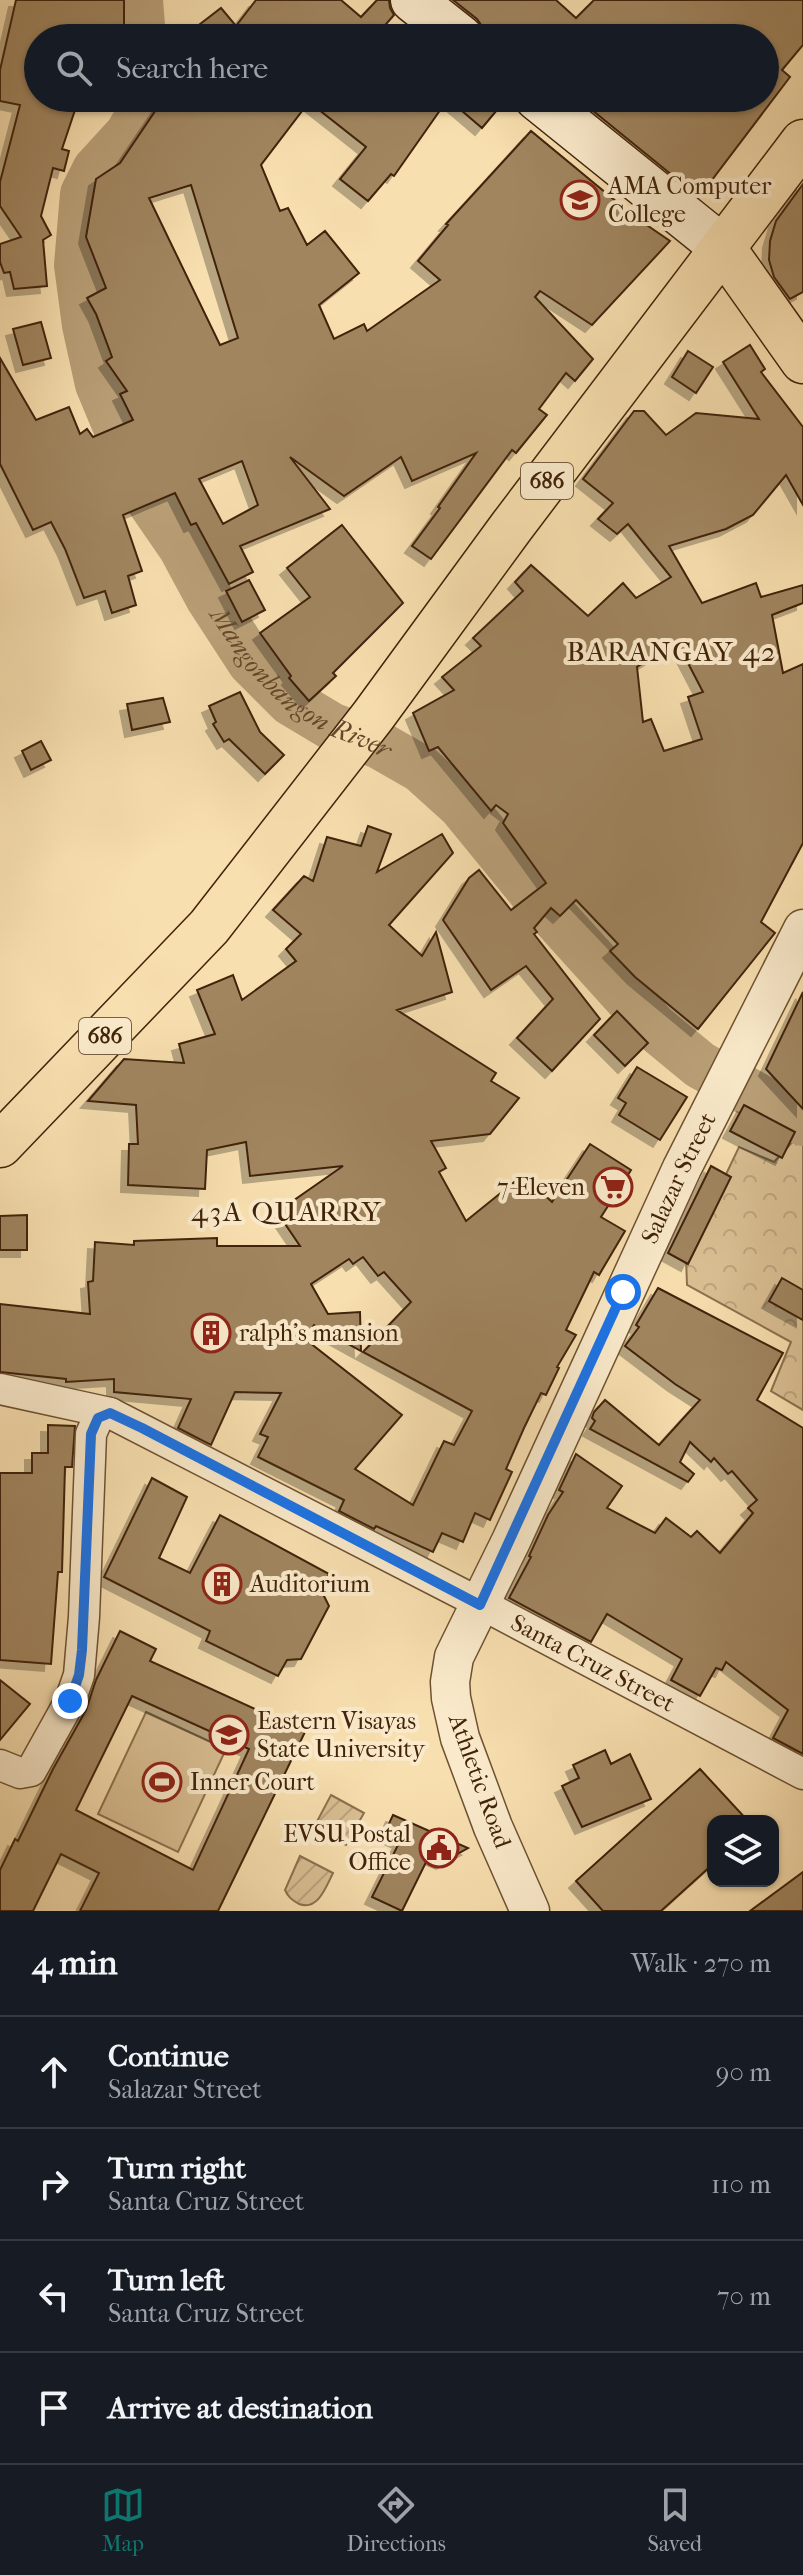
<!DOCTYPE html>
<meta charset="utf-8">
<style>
:root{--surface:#171b24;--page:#242831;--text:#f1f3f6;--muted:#9ea1a6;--line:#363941;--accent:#0f766e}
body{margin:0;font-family:"IM FELL French Canon",serif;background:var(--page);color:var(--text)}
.controls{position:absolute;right:24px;bottom:24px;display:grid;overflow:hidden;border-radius:16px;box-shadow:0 2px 6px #0004}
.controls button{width:72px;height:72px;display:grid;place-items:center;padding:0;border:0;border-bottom:2px solid var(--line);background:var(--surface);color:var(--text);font:40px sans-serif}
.stop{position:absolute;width:24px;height:24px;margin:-18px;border:6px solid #1a73e8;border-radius:50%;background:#fff}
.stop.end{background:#1a73e8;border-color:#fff;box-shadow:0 2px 8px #0008}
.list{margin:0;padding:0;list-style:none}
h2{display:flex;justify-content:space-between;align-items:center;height:104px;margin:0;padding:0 32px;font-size:34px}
h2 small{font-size:26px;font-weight:400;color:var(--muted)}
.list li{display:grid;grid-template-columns:52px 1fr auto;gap:24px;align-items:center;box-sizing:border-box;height:112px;padding:0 32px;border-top:2px solid var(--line)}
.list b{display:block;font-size:30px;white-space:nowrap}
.list p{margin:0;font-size:26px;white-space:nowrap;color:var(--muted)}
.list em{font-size:26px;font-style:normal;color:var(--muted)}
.icon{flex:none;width:44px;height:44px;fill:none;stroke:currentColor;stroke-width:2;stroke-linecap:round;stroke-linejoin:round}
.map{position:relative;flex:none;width:803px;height:1911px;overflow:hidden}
.search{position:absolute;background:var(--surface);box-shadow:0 2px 6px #0004;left:24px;right:24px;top:24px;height:88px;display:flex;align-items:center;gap:20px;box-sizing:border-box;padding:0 28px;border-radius:44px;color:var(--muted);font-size:30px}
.sheet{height:552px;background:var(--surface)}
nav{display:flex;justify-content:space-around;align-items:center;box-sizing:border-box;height:112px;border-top:2px solid var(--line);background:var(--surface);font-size:22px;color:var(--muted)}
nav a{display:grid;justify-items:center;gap:4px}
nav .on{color:var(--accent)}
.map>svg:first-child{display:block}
.park{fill:url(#park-crowns);stroke:#8c714e;stroke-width:2}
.garden{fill:url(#garden-furrows);stroke:#8c714e;stroke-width:2}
.pitch{fill:#d9bf93;stroke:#8c714e;stroke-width:2}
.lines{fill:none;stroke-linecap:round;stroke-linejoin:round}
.river{stroke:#b99f77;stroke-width:48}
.building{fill:#a0855f;stroke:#402309;stroke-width:2;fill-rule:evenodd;filter:url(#shadow)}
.minor-casing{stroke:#6e5232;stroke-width:33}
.tertiary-casing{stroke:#6e5232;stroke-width:41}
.secondary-casing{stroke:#402309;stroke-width:47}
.primary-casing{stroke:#402309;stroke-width:47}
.minor{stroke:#faeacb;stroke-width:30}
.tertiary{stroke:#faeacb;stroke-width:38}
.secondary{stroke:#faeacb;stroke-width:44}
.primary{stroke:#f8dfaf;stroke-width:44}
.route{stroke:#1a73e8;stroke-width:10}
.labels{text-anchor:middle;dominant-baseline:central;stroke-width:8;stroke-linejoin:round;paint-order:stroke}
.shield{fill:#faeacb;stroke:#785f43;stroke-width:2}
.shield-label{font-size:22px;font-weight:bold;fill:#402309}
.poi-label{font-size:24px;fill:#402309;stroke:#faeacb;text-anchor:start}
.street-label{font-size:24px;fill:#402309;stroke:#faeacb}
.water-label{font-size:26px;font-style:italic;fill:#64482a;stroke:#faeacb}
.quarter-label{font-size:28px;letter-spacing:2px;fill:#402309;stroke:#faeacb}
</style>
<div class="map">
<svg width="803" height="1911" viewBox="0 0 803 1911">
<defs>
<pattern id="park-crowns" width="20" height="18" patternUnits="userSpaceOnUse" patternTransform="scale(2)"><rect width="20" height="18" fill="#d9bf93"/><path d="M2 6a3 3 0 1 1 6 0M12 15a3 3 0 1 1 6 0" fill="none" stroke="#bba47d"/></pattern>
<pattern id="garden-furrows" width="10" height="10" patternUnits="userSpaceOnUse" patternTransform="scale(2)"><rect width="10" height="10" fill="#d9bf93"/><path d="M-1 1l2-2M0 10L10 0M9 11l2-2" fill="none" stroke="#bba47d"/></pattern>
<filter id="shadow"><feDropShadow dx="-7" dy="7" stdDeviation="0" flood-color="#0004"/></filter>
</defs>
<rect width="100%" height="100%" fill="#f8dfaf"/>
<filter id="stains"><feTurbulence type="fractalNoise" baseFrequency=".0025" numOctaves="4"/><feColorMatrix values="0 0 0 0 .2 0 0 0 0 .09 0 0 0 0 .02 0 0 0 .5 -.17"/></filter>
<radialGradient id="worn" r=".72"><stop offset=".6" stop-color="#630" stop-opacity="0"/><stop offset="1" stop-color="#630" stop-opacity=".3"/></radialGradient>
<polygon class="park" points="803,1136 803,1410 771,1391 791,1342 687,1285 686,1258 739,1147 774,1162 797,1137"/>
<g class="garden">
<polygon points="331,1795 364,1813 346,1845 313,1829"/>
<path d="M300,1856L333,1873C326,1887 318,1911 299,1904C292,1900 288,1897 285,1890Z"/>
</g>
<polygon class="pitch" points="146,1712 226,1749 178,1852 98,1814"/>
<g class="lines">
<g class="river">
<polyline points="139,0 142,38"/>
<path id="s1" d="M144,98L143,110L128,135L96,170L84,194L78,265L86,325L99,384L144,492L182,547L210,599L251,662L291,702L331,726L379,745L421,769L462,806L533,893L654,1027L700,1065L803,1122"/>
</g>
</g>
<g class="building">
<polygon points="16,0 124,0 124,25 112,25 112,38 38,38 38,98 79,98 62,149 69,151 64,171 53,168 41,216 51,235 43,240 47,286 14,289 10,272 4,273 0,262 0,244 21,237 0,206 0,182 20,105 0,101 0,70"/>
<polygon points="256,0 341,0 361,17 377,0 389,0 390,8 394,15 379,32 387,38 182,38 221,8 236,26"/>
<polygon points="453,0 556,0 576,18 594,0 803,0 803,45 782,70 790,77 699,197 592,110 580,98 765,98 765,38 490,38 477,19"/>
<path d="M164,98H507L482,128L448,99L394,176L391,174L368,201L340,179L366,147L309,102L261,165L280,211L288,208L307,245L325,231L359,273L319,305L334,339L364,324L367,331L440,280L418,261L448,225L446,224L531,131L635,217L670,241L592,325L540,291L535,297L593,359L575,381L566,373L539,409L547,415L516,453L512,450L431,559L412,546L440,508L438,507L476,453L412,481L401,457L344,496L290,457L330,509L240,546L253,572L229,584L196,523L191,525L175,493L123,515L142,571L128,576L136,605L112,613L105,591L84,598L65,549L51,522L33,530L0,464V358L36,420L69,407L80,434L87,429L93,437L133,420L120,394L127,391L106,361L112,357L96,314L87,298L106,288L86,237L96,179L120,163ZM191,185L238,338L220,345L149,198ZM242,461L258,505L223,524L199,479Z"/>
<polygon points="803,184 803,292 790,299 774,277 769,260 770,241 776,221"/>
<polygon points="41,322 51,358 23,365 13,329"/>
<path d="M750,345L765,369L761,372L803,427V505L786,475L753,515L726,529L669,546L702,603L756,583L761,597L803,585V603L772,615L783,673L803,664V843L761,922L775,933L698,1029L635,977L610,951L618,944L576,900L560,916L551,908L534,928L537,932L534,934L600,1019L552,1071L517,1038L553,999L526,966L491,990L443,920L469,878L479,870L511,910L546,883L503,823L508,814L496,805L491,811L438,747L429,751L413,713L454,690L442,677L481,646L473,638L523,591L515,582L531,565L588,616L623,583L636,598L671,577L628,524L617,534L598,519L613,503L583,479L634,411H644L666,435L696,413L759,419L723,362ZM677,642L703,692L688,697L702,739L664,751L651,719L643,722L637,667Z"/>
<polygon points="688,351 713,367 696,393 672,377"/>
<polygon points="342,525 403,603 333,673 336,676 309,701 289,678 291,676 260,633 310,597 287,568"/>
<polygon points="249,580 265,610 242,622 226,591"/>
<polygon points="240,692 260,732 284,755 265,774 229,739 224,742 213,724 216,722 209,706"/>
<polygon points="163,698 170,722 132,730 127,704"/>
<polygon points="41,741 51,760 31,770 22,751"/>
<path d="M368,826L391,834L377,872L442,834L453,853L389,925L422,956L436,932L452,992L397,1010L496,1073L491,1081L519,1098L490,1134L431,1141L446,1168L439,1172L466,1221L523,1175L552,1202L590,1144L631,1170L601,1217L625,1231L599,1275L594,1272L566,1330L576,1335L557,1367L559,1368L546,1395L541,1393L524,1428L506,1469L512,1472L490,1520L475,1513L463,1542L442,1533L433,1552L376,1526L374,1529L339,1511L344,1500L258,1457L268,1437L260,1434L281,1393L235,1392L211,1445L178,1428L191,1399L114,1392V1379L66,1382V1379L0,1372V1304L90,1314L88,1282L93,1281L95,1242L134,1245V1241L217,1238V1246H300L277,1212L343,1166L250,1176L246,1142L207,1150L205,1189L128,1185L129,1144H138L136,1105L88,1101L124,1059L184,1063L179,1044L215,1034L197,990L233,975L242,1000L296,961L286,949L301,934L273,910L304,876L313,881L327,837L361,846ZM363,1257L378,1276L384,1272L411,1302L363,1352L472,1411L454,1445L444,1441L413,1505L355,1469L402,1415L305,1339L314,1325L361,1351L360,1312L328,1314L311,1284L349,1259L353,1264Z"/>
<polygon points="803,992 803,1109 766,1069"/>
<polygon points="617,1011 648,1043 625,1066 594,1035"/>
<polygon points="637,1067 687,1097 660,1140 619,1115 626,1103 618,1098"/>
<polygon points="744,1105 795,1132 782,1158 730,1131"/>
<polygon points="711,1166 731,1177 688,1264 668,1253"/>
<polygon points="27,1215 27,1250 0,1250 0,1216"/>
<polygon points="782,1278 803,1290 803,1320 769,1301"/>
<polygon points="658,1288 783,1353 757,1400 803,1428 803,1754 773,1738 788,1710 726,1662 722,1670 716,1668 700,1696 671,1680 682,1659 607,1614 591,1642 509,1598 531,1557 529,1556 548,1515 563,1492 559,1490 576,1454 622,1486 607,1508 655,1533 666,1518 691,1537 697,1531 720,1553 753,1513 748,1508 757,1500 732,1471 728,1474 714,1458 711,1462 690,1442 680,1462 694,1474 688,1482 590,1429 595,1421 592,1418 594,1412 605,1400 659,1445 700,1400 675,1384 625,1346 639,1327 636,1325"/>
<polygon points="48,1425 75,1426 72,1467 65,1467 62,1572 58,1572 51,1664 0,1660 0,1473 32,1473 32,1453 48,1453"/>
<polygon points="152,1478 187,1497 159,1558 190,1573 220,1515 329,1574 322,1592 329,1606 301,1659 287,1660 278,1676 206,1641 210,1631 104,1577"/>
<path d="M120,1631L156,1649L150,1661L305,1732L218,1911H80L99,1873L61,1854L33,1911H0V1870L15,1839L18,1841L53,1769L86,1710L96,1680ZM132,1696L249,1749L193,1870L76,1810Z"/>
<polygon points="0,1680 30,1704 0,1740"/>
<polygon points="605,1750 611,1764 630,1754 651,1799 582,1827 562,1786 579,1778 573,1765"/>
<polygon points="700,1769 748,1821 713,1821 713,1864 661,1911 603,1911 576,1881"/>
<polygon points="393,1815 468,1848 443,1862 429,1856 402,1911 372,1897 400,1841 384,1834"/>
<polygon points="803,1872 803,1911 750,1911"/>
</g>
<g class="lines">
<defs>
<g id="minor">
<polyline points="0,1389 110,1413"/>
<path id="s2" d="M0,1765L20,1773L31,1771L70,1701L79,1675L84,1617L91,1434L98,1418L110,1413L464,1595L803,1774"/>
</g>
<g id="tertiary">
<path id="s3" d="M530,1911L493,1827L460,1738L451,1698L450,1682L454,1657L511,1541L682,1168L803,929"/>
</g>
<g id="secondary">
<polyline points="413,0 461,38"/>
<polyline points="537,98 723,248"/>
</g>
<g id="primary">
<polyline points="723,248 803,361"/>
<polyline points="0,1145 209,927 373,716 512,526 803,142"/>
</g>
</defs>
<use href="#minor" class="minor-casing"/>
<use href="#tertiary" class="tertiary-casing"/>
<use href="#secondary" class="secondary-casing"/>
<use href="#primary" class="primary-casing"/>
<use href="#minor" class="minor"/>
<use href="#tertiary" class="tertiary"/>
<use href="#secondary" class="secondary"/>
<use href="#primary" class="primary"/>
</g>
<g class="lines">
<polyline class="route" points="70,1701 79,1675 82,1650 91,1434 98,1418 110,1413 142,1428 480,1605 623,1292"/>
</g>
<defs>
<symbol id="university-ring" viewBox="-11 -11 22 22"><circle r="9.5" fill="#faeacb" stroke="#8f2418" stroke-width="1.5"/><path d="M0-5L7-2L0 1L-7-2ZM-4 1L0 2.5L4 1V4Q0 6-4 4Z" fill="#8f2418"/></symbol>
<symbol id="supermarket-ring" viewBox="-11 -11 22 22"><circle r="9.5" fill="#faeacb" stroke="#8f2418" stroke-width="1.5"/><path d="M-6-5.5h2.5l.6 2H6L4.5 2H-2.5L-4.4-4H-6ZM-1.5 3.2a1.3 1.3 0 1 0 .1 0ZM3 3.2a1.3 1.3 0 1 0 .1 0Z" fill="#8f2418"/></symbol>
<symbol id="building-ring" viewBox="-11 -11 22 22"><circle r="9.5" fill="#faeacb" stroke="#8f2418" stroke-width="1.5"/><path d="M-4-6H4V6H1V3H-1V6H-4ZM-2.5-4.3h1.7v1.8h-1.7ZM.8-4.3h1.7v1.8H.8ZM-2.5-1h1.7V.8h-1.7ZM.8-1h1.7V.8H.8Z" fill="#8f2418"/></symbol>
<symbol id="stadium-ring" viewBox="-11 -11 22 22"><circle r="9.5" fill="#faeacb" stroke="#8f2418" stroke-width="1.5"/><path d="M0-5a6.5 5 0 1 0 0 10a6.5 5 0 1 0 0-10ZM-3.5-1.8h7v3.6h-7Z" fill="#8f2418"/></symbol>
<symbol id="civic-ring" viewBox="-11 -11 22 22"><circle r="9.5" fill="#faeacb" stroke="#8f2418" stroke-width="1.5"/><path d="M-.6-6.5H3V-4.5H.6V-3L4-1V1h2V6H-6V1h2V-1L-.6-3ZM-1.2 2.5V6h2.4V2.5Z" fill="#8f2418"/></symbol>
</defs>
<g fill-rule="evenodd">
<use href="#university-ring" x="558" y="178" width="44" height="44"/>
<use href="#supermarket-ring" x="591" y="1165" width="44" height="44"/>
<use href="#building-ring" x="189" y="1311" width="44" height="44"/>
<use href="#building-ring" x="200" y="1562" width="44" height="44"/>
<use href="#university-ring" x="207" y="1713" width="44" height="44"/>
<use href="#stadium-ring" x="140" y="1760" width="44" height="44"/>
<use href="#civic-ring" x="417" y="1826" width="44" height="44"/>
</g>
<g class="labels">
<g class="shield">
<rect x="521" y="463" width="52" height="36" rx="6"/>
<rect x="79" y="1018" width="52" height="36" rx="6"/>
</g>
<g class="shield-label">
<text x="547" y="481">686</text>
<text x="105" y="1036">686</text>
</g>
<g class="poi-label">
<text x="608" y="186">AMA Computer<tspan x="608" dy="28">College</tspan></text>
<text x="585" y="1187" text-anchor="end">7-Eleven</text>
<text x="239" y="1333">ralph's mansion</text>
<text x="250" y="1584">Auditorium</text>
<text x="257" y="1721">Eastern Visayas<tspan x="257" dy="28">State University</tspan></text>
<text x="190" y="1782">Inner Court</text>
<text x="411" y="1834" text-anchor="end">EVSU Postal<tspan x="411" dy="28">Office</tspan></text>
</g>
<g class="street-label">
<text stroke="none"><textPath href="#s3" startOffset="798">Salazar Street</textPath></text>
<text stroke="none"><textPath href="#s2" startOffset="956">Santa Cruz Street</textPath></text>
<text transform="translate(480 1781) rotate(70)">Athletic Road</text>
</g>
<g class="water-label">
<text stroke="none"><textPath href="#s1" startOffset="678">Mangonbangon River</textPath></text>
</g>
<g class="quarter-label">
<text x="672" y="651">BARANGAY 42</text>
<text x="287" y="1211">43A QUARRY</text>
</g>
</g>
<rect width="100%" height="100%" filter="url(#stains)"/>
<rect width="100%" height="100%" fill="url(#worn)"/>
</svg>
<div class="controls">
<button><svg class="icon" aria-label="layers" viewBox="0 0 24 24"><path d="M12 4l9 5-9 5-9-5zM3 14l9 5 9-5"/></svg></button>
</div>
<div class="stop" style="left:623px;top:1292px"></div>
<div class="stop end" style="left:70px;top:1701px"></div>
<div class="search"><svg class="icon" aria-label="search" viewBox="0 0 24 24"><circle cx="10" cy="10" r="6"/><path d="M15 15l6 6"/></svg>Search here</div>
</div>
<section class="sheet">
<h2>4 min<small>Walk · 270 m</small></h2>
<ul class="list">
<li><svg class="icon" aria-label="ahead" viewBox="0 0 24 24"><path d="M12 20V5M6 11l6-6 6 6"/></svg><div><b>Continue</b><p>Salazar Street</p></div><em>90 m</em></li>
<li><svg class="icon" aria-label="right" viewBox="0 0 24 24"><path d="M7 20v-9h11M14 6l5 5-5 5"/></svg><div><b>Turn right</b><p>Santa Cruz Street</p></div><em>110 m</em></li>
<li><svg class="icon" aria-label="left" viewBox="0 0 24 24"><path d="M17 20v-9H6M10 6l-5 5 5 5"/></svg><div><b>Turn left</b><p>Santa Cruz Street</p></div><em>70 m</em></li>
<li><svg class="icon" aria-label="arrive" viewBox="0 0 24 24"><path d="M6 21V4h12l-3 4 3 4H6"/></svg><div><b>Arrive at destination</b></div></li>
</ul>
</section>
<nav>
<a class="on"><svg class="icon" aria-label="map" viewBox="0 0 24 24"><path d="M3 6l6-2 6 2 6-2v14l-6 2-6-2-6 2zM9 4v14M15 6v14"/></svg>Map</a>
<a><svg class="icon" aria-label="directions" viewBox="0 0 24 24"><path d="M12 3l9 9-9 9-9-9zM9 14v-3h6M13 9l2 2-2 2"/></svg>Directions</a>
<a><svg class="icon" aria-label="saved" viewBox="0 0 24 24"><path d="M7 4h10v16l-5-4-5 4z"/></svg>Saved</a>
</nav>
